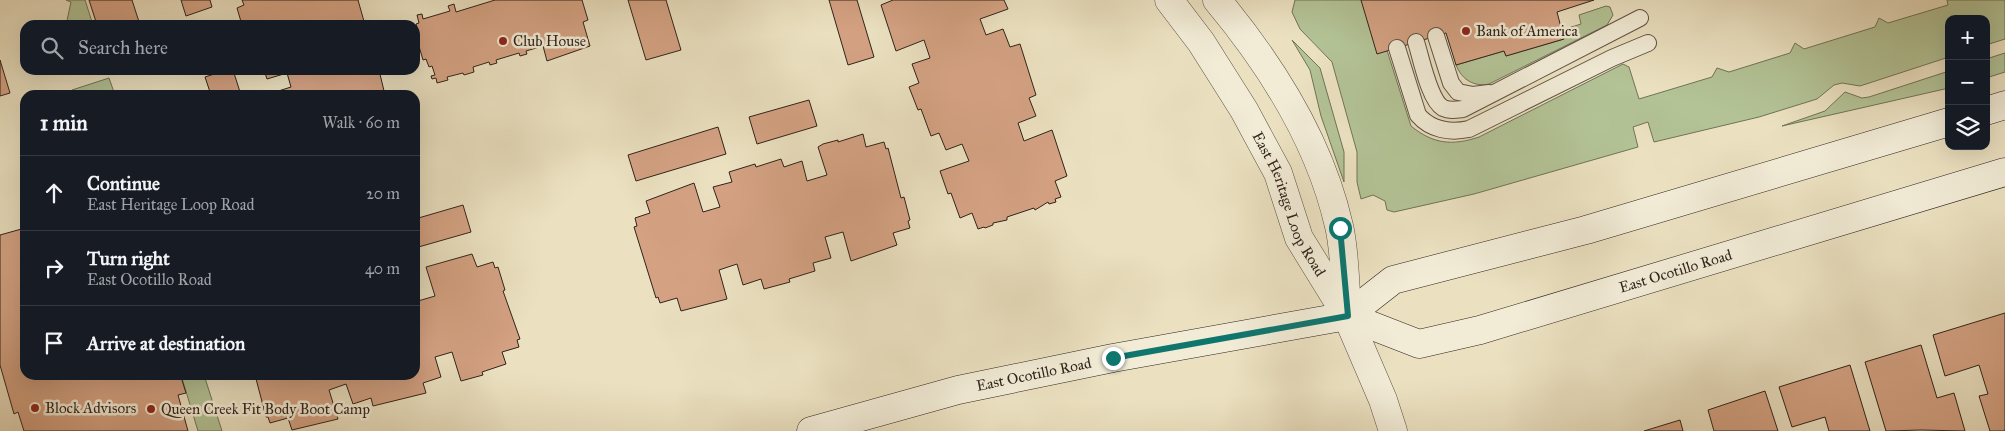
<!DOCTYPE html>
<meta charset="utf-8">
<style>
:root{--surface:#171b24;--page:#20242c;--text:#f1f3f6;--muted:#9ea1a6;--line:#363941}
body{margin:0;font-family:"IM FELL Great Primer",serif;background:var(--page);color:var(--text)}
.controls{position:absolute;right:15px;top:15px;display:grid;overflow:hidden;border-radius:10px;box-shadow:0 5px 20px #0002}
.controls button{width:45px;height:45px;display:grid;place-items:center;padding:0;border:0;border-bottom:1px solid var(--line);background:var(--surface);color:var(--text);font:25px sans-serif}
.stop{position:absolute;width:15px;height:15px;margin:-11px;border:4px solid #0f766e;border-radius:50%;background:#fff}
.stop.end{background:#0f766e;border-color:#fff;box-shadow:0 1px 5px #0008}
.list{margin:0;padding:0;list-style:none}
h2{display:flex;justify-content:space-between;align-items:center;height:65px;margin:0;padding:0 20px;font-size:21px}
h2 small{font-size:16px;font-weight:400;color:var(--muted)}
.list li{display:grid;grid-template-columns:32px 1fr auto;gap:15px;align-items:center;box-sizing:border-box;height:75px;padding:0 20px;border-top:1px solid var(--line)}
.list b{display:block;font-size:19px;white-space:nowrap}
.list p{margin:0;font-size:16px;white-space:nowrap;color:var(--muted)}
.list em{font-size:16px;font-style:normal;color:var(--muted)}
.icon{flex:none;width:28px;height:28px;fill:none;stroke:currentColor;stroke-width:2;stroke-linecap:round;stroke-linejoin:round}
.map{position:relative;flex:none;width:2005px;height:431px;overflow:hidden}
.search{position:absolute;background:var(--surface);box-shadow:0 5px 20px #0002;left:20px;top:20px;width:400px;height:55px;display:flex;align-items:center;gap:12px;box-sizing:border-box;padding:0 18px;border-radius:15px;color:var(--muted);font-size:19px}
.panel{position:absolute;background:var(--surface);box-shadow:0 5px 20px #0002;left:20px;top:90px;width:400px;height:290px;border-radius:15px}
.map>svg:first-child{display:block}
.green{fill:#b3c396;stroke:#717358}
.building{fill:#d4a283;stroke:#2f231b}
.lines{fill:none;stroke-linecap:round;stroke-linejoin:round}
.service-casing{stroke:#5e5244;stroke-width:18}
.tertiary-casing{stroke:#5e5244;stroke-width:29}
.secondary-casing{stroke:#2f231b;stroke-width:29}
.service{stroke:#f2ecd7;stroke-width:16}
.tertiary{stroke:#f2ecd7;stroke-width:28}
.secondary{stroke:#f2ecd7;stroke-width:28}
.route{stroke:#0f766e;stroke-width:6}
.poi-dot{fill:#8f2418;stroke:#f2ecd7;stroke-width:2}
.labels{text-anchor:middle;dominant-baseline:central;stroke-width:5;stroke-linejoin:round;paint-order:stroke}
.poi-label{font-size:15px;fill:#2f231b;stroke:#f2ecd7;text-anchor:start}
.street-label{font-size:15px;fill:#2f231b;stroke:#f2ecd7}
</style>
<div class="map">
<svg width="2005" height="431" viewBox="0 0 2005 431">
<rect width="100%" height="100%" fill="#ebe1c1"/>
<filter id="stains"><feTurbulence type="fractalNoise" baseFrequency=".004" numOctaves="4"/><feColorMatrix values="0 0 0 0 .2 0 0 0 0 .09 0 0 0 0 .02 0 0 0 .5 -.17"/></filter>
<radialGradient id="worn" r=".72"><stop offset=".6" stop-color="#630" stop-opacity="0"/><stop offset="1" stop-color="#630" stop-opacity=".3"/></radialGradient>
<g class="green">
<polygon points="66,0 85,0 93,25 66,25 71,2"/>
<path d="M1295,0H1371L1411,126C1433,144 1452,146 1479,137L1623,64L1629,67L1639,99L1712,77L1717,68L1729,72L1790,53L1795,43L1804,49L1875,27L1879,18L1888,23L1948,5L1947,0H2005V39L1986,45V19H1949V57L1860,86L1842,83L1834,85L1817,99L1759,117L1654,142L1648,122L1633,127L1638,147L1474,194L1394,212L1387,210L1385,201L1373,195L1361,199L1357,182V152L1332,62L1300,29L1292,12Z"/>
<path d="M1606,6L1610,7L1613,15L1607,25L1489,84C1474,87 1462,80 1456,65L1504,51L1506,56L1564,39L1562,30L1581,24L1579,15Z"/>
<polygon points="1292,40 1320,68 1344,152 1344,182 1321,116 1310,70"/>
<polygon points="2005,53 2005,72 1986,78 1986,59"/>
<polygon points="1949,71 1949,88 1782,126 1825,111 1845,92 1862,98 1869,97"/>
<polygon points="109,78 115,95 68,95 72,90"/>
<polygon points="181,375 204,375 222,431 198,431"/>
</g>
<g class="building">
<polygon points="89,0 132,0 140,25 97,25"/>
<polygon points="181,0 210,0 212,7 186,16"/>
<polygon points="242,0 358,0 365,25 242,25 237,8 244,5"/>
<polygon points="495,0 582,0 588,20 583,22 590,46 547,61 543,46 526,51 527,54 520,56 519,53 496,60 497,63 490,65 489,62 473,67 474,72 464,75 463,73 447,77 448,80 437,83 436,78 432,79 431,76 435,75 432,66 429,67 426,59 423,60 416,36 419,35 416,24 419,23 417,15 422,14 423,19 450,11 448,6 454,4 456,12"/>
<polygon points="628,0 666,0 681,50 646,60"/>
<polygon points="829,0 857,0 874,57 848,65"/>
<polygon points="893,0 1004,0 1008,9 980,19 986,35 1003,29 1010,47 1020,44 1036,95 1029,98 1036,116 1018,123 1024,141 1052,130 1067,176 1055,181 1061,197 1055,199 1056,202 1049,204 1048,202 1035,210 1034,208 1007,217 1007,220 993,223 993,225 985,228 984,227 978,229 972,213 960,218 951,193 948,194 940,171 969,161 962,144 946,150 939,133 931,136 921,109 918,110 909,87 919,83 912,64 930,58 924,40 896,51 881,5"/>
<polygon points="1361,0 1594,0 1557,12 1564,39 1506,56 1504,51 1456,65 1446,33 1377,54"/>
<polygon points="0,60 10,93 0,96"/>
<polygon points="227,70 233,70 241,95 211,95 205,77"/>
<polygon points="264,70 379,70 385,95 266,95 291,87 287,73 267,79"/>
<polygon points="809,100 817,126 757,144 749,117"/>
<polygon points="718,127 726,154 636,181 628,155"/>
<polygon points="863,134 866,147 884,142 886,149 888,148 901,198 904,197 910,220 908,221 910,228 893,233 897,245 851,261 843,232 825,237 831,258 813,263 815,271 789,279 790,282 764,289 761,279 743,285 737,264 719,270 727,299 681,311 677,298 660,303 658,297 656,298 634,227 637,226 635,218 650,213 646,201 694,183 703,212 720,207 713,187 732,182 729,172 755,164 756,167 781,159 784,167 802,161 807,181 827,175 818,147 823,144 838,140 838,142"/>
<polygon points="463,205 471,232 415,248 415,219"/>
<polygon points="25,228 25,375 173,375 174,379 181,377 186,393 178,395 188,431 24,431 18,412 14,414 0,365 0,235"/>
<polygon points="472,254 477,267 493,262 495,268 498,267 505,290 503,291 520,339 517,340 519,347 502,352 506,364 482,372 483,375 461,381 452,352 435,357 441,377 423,383 426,393 373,406 371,398 353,404 346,384 329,390 338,419 292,430 288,418 270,423 268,417 266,417 255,375 415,375 415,293 418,301 435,296 426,267"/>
<polygon points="2005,313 2005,431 1990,431 1979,396 1988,394 1979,365 1945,376 1933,335"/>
<polygon points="1921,345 1937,398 1954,393 1965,431 1921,430 1886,431 1865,362"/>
<polygon points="1850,365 1870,431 1829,431 1825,417 1792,427 1779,387"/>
<polygon points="1765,391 1778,431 1714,431 1708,410"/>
<polygon points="1680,420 1683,431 1644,431"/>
</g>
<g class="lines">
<defs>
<g id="service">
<polyline points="1436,36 1451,83 1458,92 1473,95 1489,93"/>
<path d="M1416,42C1421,57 1429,100 1443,108C1450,111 1455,110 1463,109L1640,18"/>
<path d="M1397,48L1418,115C1431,130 1450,133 1469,129L1612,58L1648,43"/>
</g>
<g id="tertiary">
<path id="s1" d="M1169,0L1201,42L1244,110L1278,173L1299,238L1347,316L1383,400L1393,431"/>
<path d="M1217,0C1272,66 1320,142 1339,226C1345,251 1345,284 1347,310"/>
</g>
<g id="secondary">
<polyline points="1986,111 2005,105"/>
<path id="s2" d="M1347,316L1419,344L1480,330L2005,172"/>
<path id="s3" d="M811,431L958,390L1113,358L1347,316L1393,280L1586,230L1949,122"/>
</g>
</defs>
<use href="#service" class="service-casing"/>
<use href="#tertiary" class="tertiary-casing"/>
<use href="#secondary" class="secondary-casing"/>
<use href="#service" class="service"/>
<use href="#tertiary" class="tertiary"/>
<use href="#secondary" class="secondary"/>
</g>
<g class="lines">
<polyline class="route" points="1113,358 1348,316 1340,228"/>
</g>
<g class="poi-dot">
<circle cx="1466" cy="31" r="5"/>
<circle cx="503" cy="41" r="5"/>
<circle cx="35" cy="408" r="5"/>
<circle cx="151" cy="409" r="5"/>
</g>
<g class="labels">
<g class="poi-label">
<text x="1476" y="31">Bank of America</text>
<text x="513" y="41">Club House</text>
<text x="45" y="408">Block Advisors</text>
<text x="161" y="409">Queen Creek Fit Body Boot Camp</text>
</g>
<g class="street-label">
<text stroke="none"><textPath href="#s1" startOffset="238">East Heritage Loop Road</textPath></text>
<text stroke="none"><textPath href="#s2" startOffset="344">East Ocotillo Road</textPath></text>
<text stroke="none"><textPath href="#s3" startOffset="230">East Ocotillo Road</textPath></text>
</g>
</g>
<rect width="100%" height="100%" filter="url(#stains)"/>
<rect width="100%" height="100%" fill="url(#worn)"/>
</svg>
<div class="controls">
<button>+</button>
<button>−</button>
<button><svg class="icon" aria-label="layers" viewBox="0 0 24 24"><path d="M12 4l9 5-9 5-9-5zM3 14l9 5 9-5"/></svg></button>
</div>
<div class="stop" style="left:1340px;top:228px"></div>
<div class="stop end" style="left:1113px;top:358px"></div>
<div class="search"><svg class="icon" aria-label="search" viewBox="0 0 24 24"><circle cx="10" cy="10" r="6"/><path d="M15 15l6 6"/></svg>Search here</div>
<section class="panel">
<h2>1 min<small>Walk · 60 m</small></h2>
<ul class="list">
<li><svg class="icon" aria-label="ahead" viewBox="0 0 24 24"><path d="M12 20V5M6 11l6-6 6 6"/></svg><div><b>Continue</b><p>East Heritage Loop Road</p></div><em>20 m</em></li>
<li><svg class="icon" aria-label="right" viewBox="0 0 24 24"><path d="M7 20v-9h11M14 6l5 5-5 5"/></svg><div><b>Turn right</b><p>East Ocotillo Road</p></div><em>40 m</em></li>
<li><svg class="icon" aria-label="arrive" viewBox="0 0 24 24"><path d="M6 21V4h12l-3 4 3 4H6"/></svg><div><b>Arrive at destination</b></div></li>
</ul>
</section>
</div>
